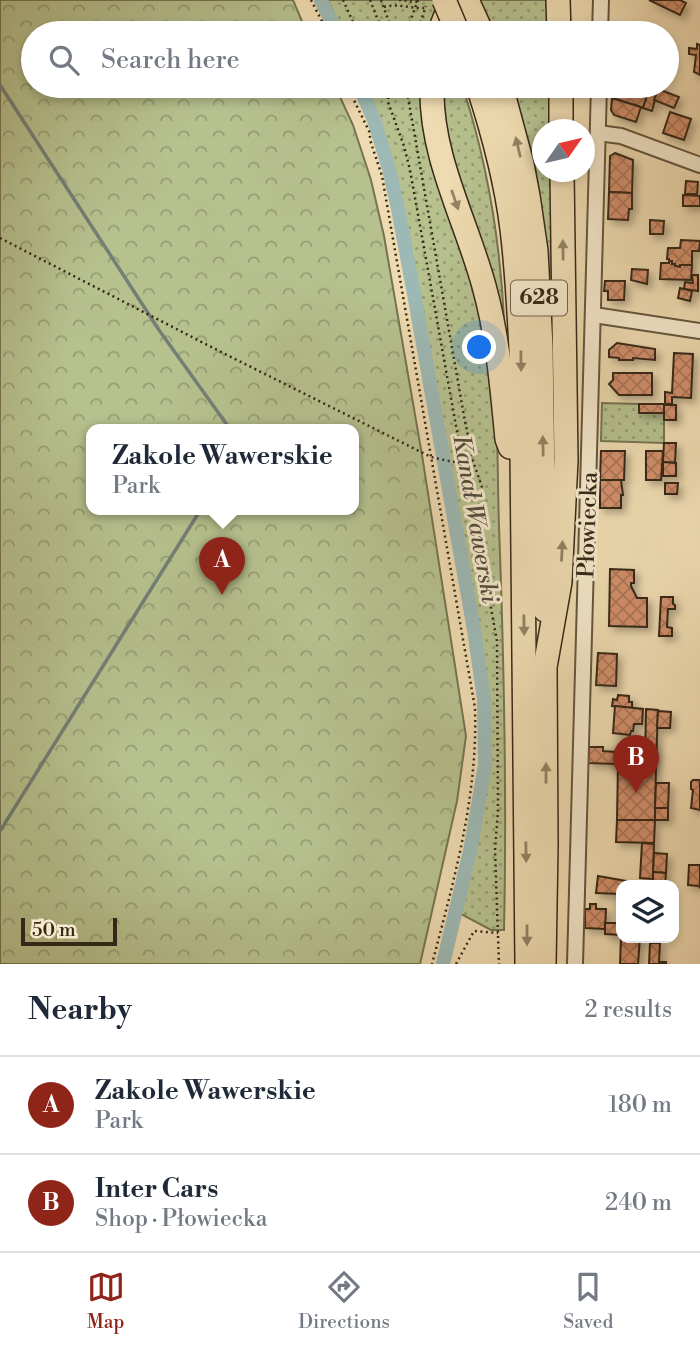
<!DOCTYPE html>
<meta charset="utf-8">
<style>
:root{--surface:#fff;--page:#f6f6f7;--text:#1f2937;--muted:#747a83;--line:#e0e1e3;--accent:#8f2418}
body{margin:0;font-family:"Libre Bodoni",serif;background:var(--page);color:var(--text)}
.controls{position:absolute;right:21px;bottom:21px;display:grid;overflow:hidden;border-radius:14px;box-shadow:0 4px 10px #0003}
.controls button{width:63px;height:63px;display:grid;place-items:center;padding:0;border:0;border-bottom:2px solid var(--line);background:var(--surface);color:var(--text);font:35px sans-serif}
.compass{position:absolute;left:532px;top:119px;width:63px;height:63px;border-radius:50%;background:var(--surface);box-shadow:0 4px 10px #0003;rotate:56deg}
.scale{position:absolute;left:21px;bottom:18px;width:96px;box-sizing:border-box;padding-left:7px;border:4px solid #362817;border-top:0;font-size:19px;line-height:24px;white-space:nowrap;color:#362817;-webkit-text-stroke:5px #f5e8cc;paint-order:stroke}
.you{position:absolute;left:480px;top:348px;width:24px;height:24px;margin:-18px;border:5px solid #fff;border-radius:50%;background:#1a73e8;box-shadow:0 0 0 10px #1a73e833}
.badge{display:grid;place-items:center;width:46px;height:46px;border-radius:50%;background:var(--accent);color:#fff;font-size:23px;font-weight:700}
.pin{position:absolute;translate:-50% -58px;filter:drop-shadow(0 2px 4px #0008)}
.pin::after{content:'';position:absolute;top:37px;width:24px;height:21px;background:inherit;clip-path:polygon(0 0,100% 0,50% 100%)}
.popup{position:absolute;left:86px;top:424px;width:273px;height:91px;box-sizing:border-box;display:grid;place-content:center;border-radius:14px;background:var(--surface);filter:drop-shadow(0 2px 5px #0005);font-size:23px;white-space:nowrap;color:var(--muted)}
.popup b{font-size:26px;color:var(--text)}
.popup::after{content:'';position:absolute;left:50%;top:100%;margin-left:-14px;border:14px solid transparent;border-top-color:var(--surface)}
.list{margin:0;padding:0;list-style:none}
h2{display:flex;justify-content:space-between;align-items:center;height:91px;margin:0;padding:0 28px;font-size:30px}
h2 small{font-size:23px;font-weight:400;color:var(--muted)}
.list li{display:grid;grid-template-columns:46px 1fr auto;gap:21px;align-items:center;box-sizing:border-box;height:98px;padding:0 28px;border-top:2px solid var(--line)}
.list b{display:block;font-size:26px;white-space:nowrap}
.list p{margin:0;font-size:23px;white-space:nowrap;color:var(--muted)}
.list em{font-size:23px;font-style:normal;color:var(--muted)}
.icon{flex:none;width:38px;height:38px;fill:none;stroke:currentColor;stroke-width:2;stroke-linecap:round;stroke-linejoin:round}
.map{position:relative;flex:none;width:700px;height:964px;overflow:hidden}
.search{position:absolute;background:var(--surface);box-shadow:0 4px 10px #0003;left:21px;right:21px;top:21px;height:77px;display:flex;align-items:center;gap:18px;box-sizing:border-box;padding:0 24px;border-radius:38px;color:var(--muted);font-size:26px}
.sheet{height:287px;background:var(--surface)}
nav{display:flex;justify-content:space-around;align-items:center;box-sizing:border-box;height:98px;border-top:2px solid var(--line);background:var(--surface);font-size:19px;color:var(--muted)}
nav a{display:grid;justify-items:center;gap:4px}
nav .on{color:var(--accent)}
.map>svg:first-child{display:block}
.grass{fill:url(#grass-dots);stroke:#767452;stroke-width:2}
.park{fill:url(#park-crowns);stroke:#767452;stroke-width:2;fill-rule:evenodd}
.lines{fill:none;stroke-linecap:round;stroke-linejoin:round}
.stream{stroke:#747f76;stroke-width:3.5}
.canal{stroke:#9db9b5;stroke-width:14}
.building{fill:url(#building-cross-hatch);stroke:#362817;stroke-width:2;filter:url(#shadow)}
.minor-casing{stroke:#64553e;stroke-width:18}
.primary-casing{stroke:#362817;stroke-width:26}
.path{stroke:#362817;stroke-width:2.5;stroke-dasharray:2 3.5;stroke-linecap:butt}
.minor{stroke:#f5e8cc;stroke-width:14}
.primary{stroke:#efdbb1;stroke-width:23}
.primary-bridge-casing{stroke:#362817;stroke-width:26;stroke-linecap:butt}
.primary-bridge{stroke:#efdbb1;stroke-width:23}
.oneway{fill:#928264}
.labels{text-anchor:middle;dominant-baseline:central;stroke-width:6;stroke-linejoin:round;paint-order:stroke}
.shield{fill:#f5e8cc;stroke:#6f624d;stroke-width:2}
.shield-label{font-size:21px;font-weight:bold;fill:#362817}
.street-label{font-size:23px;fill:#362817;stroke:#f5e8cc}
.water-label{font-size:24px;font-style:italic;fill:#504c3e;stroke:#f5e8cc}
</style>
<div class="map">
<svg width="700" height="964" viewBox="0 0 700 964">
<defs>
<pattern id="grass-dots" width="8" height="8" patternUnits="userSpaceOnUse" patternTransform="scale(1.75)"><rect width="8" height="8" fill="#b6c18e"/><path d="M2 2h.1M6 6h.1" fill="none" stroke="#959d73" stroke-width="1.8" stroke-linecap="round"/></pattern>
<pattern id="park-crowns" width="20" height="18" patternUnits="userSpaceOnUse" patternTransform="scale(1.75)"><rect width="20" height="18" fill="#b6c18e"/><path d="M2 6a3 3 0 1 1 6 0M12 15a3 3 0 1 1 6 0" fill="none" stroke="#959d73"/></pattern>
<pattern id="building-cross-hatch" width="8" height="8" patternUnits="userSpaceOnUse" patternTransform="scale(1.75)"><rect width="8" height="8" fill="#d18e6a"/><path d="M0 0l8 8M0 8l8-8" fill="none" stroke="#aa7456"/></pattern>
<filter id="shadow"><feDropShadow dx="4.5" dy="4.5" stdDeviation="3.5" flood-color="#0004"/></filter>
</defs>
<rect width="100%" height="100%" fill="#efdbb1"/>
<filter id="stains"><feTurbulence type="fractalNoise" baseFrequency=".00286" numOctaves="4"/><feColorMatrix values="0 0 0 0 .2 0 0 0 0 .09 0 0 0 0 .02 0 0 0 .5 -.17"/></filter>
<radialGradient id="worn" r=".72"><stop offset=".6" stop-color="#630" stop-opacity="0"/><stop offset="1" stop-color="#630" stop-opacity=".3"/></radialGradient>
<g class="grass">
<polygon points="328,0 438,0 428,33 342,33"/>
<polygon points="479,0 549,0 551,33 493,33"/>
<path d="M363,86H422C418,155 451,216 472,280C479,302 486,328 490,352C499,406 497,470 499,526C504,661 507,795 504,930H491L459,913L488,763L487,695L481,649L407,241L386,146Z"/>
<path d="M442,86H459L462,94L464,91C488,166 500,241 504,319L502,320L447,143Z"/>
<polygon points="511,86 552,86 553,129 542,130 542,172 554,172 557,491"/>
<polygon points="602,403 639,404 639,413 664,413 664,443 601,441"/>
</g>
<path class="park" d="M0,0H293L307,33H33V86H335L353,125L371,180L384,236L422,455L466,736L457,801L420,964H0ZM91,429H353V509H91Z"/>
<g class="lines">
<g class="stream">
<polyline points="0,85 159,330 230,429"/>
<polyline points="0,831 201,509"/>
</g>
<g class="canal">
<polyline points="321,0 337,33"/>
<polyline points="359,86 374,120 389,169 398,209 414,294 474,630 484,699 485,765 470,851 443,964"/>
</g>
</g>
<g class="building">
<polygon points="649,0 680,0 686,3 680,15"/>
<polygon points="697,44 700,45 700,75 694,72 696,55 689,54 689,48 697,49"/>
<polygon points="613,86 627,86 648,93 643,108 612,98"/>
<polygon points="627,86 650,86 658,89 652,111 643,108 648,93"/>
<polygon points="658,89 679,97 674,108 654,100"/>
<polygon points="612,98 641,107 636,122 614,115 611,110"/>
<polygon points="670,112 691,119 684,140 663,133"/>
<polygon points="615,153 633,160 632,193 609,192 610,156"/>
<polygon points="686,181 698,182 697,194 685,194"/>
<polygon points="609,192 632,193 632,209 629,209 628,220 608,219"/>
<polygon points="683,195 700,196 700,206 683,206"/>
<polygon points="650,220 664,221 663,234 650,234"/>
<polygon points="681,240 700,241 699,251 692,251 692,265 680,265 680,267 675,266 675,264 672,264 672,261 669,261 669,259 667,259 668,248 680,248"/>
<polygon points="669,261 672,261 672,264 675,264 675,266 680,267 680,265 692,265 691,280 660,279 661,263 669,263"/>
<polygon points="632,269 648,270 647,284 631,280"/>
<polygon points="692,275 698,275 698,291 684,289 685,282 693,283"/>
<polygon points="605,281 625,281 624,300 608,300 608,291 604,291"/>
<polygon points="680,288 692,291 690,301 678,298"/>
<polygon points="617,343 655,349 655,360 633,358 633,360 619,360 619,358 609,357 609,350"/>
<polygon points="674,353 693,354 691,398 672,397 672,404 665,404 665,392 672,393"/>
<polygon points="613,373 652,373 652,395 619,395 609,384 613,380"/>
<rect x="639" y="404" width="25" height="9"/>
<rect x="664" y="405" width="12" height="15"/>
<polygon points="664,443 676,443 675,463 663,462"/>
<polygon points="601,451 625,451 624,480 600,480"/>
<polygon points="646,451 663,451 661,480 646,480"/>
<polygon points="663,462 676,463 676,476 663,476"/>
<polygon points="600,480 621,480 623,495 621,495 621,508 600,508"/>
<polygon points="665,483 678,483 677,494 665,494"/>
<polygon points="610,569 634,570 634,583 631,583 631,586 637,598 647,598 647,627 609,626"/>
<polygon points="661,597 673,597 673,604 675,605 675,609 668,609 667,627 672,628 672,636 659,636"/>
<polygon points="598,653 617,654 616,686 596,685"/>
<polygon points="618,695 629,696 629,702 632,702 632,708 612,706 613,699 617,700"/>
<polygon points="615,706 643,709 642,724 634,724 633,731 631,731 630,735 613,733"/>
<polygon points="646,709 658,710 656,765 645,765"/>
<polygon points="658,711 671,712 670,728 657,728"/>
<polygon points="589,747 603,747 603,751 645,754 645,765 588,763"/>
<polygon points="618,764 656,765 655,820 617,820"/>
<polygon points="693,780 700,780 700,810 691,808 693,790 691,789 691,782"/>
<polygon points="656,783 669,783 668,808 655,808"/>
<rect x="655" y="808" width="13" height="12"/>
<polygon points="617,820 655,820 654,843 616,842"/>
<polygon points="642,843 654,844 653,879 640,878"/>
<polygon points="654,853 667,854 666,873 653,872"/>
<polygon points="689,865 700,865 700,888 699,886 688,885"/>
<polygon points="653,872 666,873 665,885 653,885"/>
<polygon points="598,876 632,882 650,885 621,885 621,894 596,893"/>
<polygon points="590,904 596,904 596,909 606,909 605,929 585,928 585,909 590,909"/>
<polygon points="605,923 621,923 621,935 605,934"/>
<polygon points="621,938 640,938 638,964 620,964"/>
<polygon points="650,943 660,943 659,962 666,962 666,964 649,964"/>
</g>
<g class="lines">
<defs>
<g id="minor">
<polyline points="600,33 601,0"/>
<polyline points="598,133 621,136 700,165"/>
<polyline points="594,315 700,331"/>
<polyline points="575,964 599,86"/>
</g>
<g id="primary">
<polyline points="467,0 482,33"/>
<polyline points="558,0 559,33"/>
<polyline points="439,33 452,0"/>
<path d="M432,86C430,156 466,220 484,286C498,336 502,388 507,439L510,447"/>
<path d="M478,86C493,132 506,180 512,229C517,269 519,309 521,349L527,964"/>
<polyline points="501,86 522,164 528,196 536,251 541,347 545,610"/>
<polyline points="561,86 561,130"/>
<polyline points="544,964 546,846 545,667 560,582 566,460 562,172"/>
</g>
</defs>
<use href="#minor" class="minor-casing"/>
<use href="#primary" class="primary-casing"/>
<g class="path">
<polyline points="311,0 328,33"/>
<polyline points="343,0 358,33"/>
<polyline points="370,0 383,33"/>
<polyline points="381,0 393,33"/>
<polyline points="399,0 417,2"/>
<path d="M384,7C398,3 412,9 426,8"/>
<polyline points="406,33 418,0"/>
<polyline points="417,33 426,6"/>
<path d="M347,86L369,131L371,143L382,176L475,708C478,796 454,880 432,964"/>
<polyline points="381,86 387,99"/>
<polyline points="389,86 388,102 404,146 410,170 458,437 465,463 475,487 478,506 477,547 482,559 497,641 498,811 495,850 499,964"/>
<polyline points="406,86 464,416 473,461 483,490 482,556"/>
<polyline points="580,96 583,86"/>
<path d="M0,238L223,353L431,457C445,460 459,465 473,461"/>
<polyline points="456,964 474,931 498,933"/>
</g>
<use href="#minor" class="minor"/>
<use href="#primary" class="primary"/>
<defs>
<polyline id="primary-bridge" points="444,0 458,33"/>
</defs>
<use href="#primary-bridge" class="primary-bridge-casing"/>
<use href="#primary-bridge" class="primary-bridge"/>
</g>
<defs><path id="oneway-solid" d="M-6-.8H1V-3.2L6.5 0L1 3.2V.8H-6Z" transform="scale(1.75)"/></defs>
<g class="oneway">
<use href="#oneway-solid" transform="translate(518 147) rotate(-103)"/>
<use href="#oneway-solid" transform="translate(455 200) rotate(71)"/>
<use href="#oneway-solid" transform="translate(563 250) rotate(-91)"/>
<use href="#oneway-solid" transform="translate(521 361) rotate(89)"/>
<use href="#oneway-solid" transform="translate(543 446) rotate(-91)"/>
<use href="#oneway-solid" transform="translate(562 551) rotate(-87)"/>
<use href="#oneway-solid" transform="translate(524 625) rotate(89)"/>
<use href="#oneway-solid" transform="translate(546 773) rotate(-90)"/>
<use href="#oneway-solid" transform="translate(526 852) rotate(89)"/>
<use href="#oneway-solid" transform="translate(527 935) rotate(90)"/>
</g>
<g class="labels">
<rect class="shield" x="511" y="280.5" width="56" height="35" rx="5"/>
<g class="shield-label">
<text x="539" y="298">628</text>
</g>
<g class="street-label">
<text transform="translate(588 525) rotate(-88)">Płowiecka</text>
</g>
<g class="water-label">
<text transform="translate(475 519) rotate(80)">Kanał Wawerski</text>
</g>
</g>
<rect width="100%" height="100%" filter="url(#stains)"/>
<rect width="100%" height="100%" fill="url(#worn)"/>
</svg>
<div class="controls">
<button><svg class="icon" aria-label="layers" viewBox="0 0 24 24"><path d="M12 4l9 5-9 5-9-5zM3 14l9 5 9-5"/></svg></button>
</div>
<svg class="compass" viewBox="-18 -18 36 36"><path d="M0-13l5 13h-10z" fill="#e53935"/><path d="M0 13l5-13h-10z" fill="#747a83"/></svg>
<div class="scale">50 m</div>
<div class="you"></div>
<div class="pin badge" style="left:222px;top:595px">A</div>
<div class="popup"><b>Zakole Wawerskie</b>Park</div>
<div class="pin badge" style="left:636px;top:793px">B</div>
<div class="search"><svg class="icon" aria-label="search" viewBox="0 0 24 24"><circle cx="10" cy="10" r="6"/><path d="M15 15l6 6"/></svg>Search here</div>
</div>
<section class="sheet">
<h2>Nearby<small>2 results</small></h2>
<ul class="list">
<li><span class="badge">A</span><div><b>Zakole Wawerskie</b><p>Park</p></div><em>180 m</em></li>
<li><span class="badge">B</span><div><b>Inter Cars</b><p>Shop · Płowiecka</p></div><em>240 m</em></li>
</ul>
</section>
<nav>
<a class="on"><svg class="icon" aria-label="map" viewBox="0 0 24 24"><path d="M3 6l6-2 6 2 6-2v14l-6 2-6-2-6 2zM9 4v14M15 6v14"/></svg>Map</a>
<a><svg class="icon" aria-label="directions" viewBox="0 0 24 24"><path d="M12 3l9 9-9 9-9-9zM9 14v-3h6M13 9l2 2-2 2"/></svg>Directions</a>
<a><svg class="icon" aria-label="saved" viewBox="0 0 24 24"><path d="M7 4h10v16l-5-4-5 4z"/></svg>Saved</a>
</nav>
